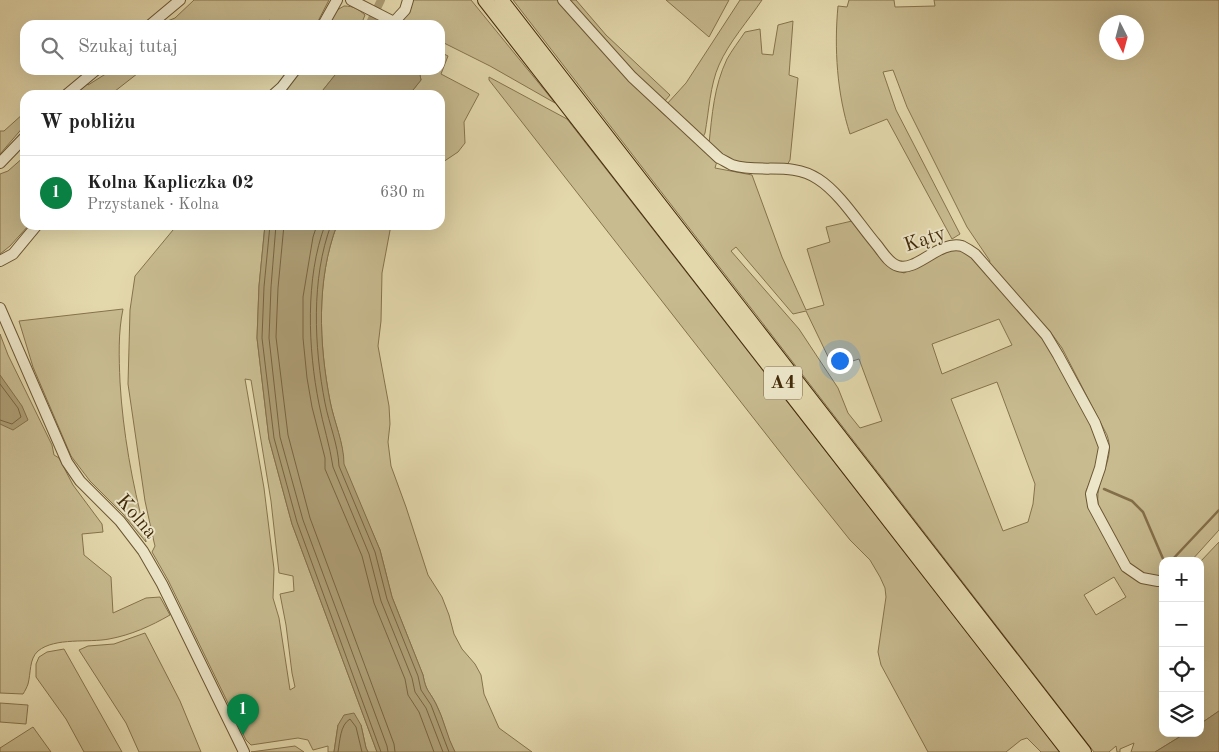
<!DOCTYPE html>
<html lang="pl">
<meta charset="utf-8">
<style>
:root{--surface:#fff;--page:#f2f2f2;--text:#222;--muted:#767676;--line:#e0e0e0;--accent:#0b8043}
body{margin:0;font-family:"Old Standard TT",serif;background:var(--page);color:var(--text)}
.controls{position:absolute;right:15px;bottom:15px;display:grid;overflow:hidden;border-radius:10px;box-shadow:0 5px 20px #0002}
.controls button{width:45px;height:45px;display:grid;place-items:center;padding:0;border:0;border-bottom:1px solid var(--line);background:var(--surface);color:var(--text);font:25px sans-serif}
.compass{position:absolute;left:1099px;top:15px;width:45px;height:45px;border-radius:50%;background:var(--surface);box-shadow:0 5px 20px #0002;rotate:174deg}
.you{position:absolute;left:839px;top:360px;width:18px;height:18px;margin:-12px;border:4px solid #fff;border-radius:50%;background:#1a73e8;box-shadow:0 0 0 8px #1a73e833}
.badge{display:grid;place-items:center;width:32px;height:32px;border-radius:50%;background:var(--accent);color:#fff;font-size:16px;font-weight:700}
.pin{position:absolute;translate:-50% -41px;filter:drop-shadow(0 1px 2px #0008)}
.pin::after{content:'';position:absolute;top:26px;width:18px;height:15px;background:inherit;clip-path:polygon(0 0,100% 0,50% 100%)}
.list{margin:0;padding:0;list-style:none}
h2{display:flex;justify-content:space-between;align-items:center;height:65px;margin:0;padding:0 20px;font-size:21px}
h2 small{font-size:16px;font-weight:400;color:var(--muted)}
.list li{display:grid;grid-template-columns:32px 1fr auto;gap:15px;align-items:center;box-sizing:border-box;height:75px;padding:0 20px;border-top:1px solid var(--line)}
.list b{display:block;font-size:19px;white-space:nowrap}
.list p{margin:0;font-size:16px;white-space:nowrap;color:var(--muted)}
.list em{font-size:16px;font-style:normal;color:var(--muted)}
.icon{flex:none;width:28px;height:28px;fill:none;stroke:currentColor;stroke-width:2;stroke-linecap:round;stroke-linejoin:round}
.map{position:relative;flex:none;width:1219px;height:752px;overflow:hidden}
.search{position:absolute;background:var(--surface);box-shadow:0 5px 20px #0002;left:20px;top:20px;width:425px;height:55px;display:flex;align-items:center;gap:12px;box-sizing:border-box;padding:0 18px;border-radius:15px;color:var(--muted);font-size:19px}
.panel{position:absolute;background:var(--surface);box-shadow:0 5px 20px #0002;left:20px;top:90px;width:425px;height:140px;border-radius:15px}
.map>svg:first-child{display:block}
.green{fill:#c8bb90;stroke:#86734d;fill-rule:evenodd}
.water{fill:#ad9d75;stroke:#836f4a}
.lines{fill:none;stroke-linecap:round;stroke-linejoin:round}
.shore{stroke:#786440;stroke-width:1}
.stream{stroke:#836f4a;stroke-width:2.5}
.canal{stroke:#ad9d75;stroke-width:8}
.minor-casing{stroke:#6b5632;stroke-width:12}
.highway-casing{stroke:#432b0a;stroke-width:16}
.minor{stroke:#ede6c9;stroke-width:10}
.highway{stroke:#e3d8ac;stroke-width:14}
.labels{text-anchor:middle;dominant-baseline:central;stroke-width:4;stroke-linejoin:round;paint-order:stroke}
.shield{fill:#ede6c9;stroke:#766343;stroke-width:1}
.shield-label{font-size:19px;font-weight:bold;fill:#432b0a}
.street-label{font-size:20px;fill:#432b0a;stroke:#ede6c9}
</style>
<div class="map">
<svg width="1219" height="752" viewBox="0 0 1219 752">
<rect width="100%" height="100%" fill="#e3d8ac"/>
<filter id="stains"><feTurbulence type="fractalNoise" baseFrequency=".004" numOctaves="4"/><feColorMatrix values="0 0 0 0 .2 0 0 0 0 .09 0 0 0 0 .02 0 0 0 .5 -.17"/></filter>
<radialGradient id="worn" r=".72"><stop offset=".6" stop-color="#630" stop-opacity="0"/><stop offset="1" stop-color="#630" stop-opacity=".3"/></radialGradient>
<g class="green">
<polygon points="194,0 329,0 316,25 272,25 270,20 257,25 161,25 165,22 175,18"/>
<polygon points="412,0 471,0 555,103 490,66 440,41 440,25 409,25 406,24 403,18"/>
<path d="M513,0H558L658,109L717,161L715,168L752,175L782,257L806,310L824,305L807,249L830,242L826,227L852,221L890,267L904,273C920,265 942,247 960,250C965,250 970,255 974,258L1041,335L1058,360L1102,447L1097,466L1086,491L1090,509L1140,580L1163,586V733H1186L1155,752H1131L1134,743L1120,749V752H1117L1116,746L1109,752H1094ZM736,247L793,314L806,311L833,367L859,359L882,421L860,428L848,413L838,388L799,329L731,251ZM999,319L1012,345L942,374L932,344ZM997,382L1035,484L1033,504L1028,522L1003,531L951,399ZM1114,577L1126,597L1096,615L1084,595Z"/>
<polygon points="567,0 576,0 606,35 670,95 664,102 629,70"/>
<polygon points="666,0 729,0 709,37"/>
<path d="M740,0H762C748,21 729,42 719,65C710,85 709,111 705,133L703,137L666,105L686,83Z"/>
<path d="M849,0H894L895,7L935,6L934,0H1219V530L1191,561H1163V578L1142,574L1128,564L1099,509C1092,480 1117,462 1107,435L1062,348L1049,330L1040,323L989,263L990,261L967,227L907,107L893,70L883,72L896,110L960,234L952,239L887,119L850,134C837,94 834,48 838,6L847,7ZM1106,22H1136V52H1106Z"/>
<path d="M344,6C354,6 358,9 365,15L361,25H326L332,13Z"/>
<path d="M793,21L789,75L798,78L790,160L787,165L736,163L722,156L709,144C712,115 714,86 727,59C732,50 739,41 745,32L760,29L762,54L773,55L778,25Z"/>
<polygon points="440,52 448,56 441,74 479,94 464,122 465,143 458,152 440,164 440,95 409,95 421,80 419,70 440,70"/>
<polygon points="112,70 142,70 110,95 74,95 87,84 88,85"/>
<polygon points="300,70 339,70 319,95 280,95"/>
<polygon points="489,77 567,119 1060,752 1041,752 1027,738 1021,740 1006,752 928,752 881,665 878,652 886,597 885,588 880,577 870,560 850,540 798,475 489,80"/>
<polygon points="24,113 25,125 0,154 0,131 4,131"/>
<polygon points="25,156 25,225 29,225 10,246 0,254 0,174 8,171"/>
<path d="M175,225H265L259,286L257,338L269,439L292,524L377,752H368L366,748L361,725H338L334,752H328V746L313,750L308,740L298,738L251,745L246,740L168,580L152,552L155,546L154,542L145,501L128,384L130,310L135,276L173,230ZM245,379L251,380L271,501L279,573L293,576L294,591L280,594L286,625L292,673L295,687L290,690L279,618L273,598L274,569L264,488Z"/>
<path d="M337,225H391L382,273L381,321L378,346L389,406L390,424L388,442L391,466L406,507L428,575L442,597L449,615L454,634L462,649L475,664L481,675L484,694L499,728L532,752H455C446,737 444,719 436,704C429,690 426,692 423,675L392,597L380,550L343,464C344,443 334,422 330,401C319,344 316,280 337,225Z"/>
<path d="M123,309C118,333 119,357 120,382C123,433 132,482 145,532L146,542L123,514L90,481L71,456L33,367L19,321Z"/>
<path d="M0,334L8,355L52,445L54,455L59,458L73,485L102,524L103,532L82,534L84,555L111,577L113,613L146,598L160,597L170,615C151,626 131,635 109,639C89,643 55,637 38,651C29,659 31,673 28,684C27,687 25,691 23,694L0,693Z"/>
<polygon points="1219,542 1219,711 1200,724 1200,562"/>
<polygon points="145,633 180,701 201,752 139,752 126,723 79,650 88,646 114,644"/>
<polygon points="64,649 122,752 84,752 66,719 36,677 36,664 39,657 47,652"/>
<polygon points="0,703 28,705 26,724 0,722"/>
<polygon points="33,727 51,752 0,752 0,748"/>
<polygon points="295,746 304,752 251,752"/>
</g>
<g class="water">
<polygon points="339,70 419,70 421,80 409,95 319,95"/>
<path d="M265,225H337C316,280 319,344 330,401C334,422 344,443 344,464L380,550L392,597L423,675C426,692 429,690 436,704C444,719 447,737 455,752H377L292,524L269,439L257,338L259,286Z"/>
<polygon points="0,375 22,406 28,420 13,430 0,424"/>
<polygon points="1219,711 1219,752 1155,752 1186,733 1200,733 1200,724"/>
<polygon points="354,713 361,725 366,748 368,752 334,752 338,725 344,715"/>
</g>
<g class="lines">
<g class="shore">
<polyline points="270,225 264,287 262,338 274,438 297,522 381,752"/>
<polyline points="276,225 271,287 269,338 280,437 303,520 387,746 388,752"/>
<polyline points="284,225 278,288 276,337 288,435 310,518 394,744 395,752"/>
<polyline points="317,225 313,237 303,297 303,338 307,378 312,407 325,458 325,469 362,556 374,603 405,679 408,695 419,712 434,752"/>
<path d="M325,225C305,278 308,349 319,404C323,425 330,446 333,467L369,554L381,601L412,678L415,692L426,708L443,752"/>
<path d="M331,225C311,278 314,347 325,403C329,424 338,444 339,466L375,552L387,599L418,676L421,690L431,705L449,752"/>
<polyline points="0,384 18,408 21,417 12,424 0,420"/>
<path d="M338,752C340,741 340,725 350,719L356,727L362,752"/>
</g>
<g class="stream">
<polyline points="1104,489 1132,501 1143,512 1164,561"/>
<polyline points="1171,561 1219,510"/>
</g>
<polyline class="canal" points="369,25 381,0"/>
<defs>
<g id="minor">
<polyline points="351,0 394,22 405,10 408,0"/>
<path d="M563,0L632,77L719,158C723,160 728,163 732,165C761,174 791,161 818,179C840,193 859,224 876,244C882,251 888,263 898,266C917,272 939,240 962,246C966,248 971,251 975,254L1046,335L1058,355L1095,423L1104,447L1100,468L1091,494L1093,506L1126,567L1142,578L1158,581"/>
<polyline points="150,25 180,0"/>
<polyline points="323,25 337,0"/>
<polyline points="66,95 96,70"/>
<polyline points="273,95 282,87 295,70"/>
<polyline points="0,163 25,137"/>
<polyline points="0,261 13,254 37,225"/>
<polyline points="0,308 67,462 80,481 120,521 143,551 162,584 244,752"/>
</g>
<g id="highway">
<polyline points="485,0 1069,752"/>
<polyline points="501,0 1084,752"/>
</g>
</defs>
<use href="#minor" class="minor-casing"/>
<use href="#highway" class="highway-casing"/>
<use href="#minor" class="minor"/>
<use href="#highway" class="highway"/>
</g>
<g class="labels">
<rect class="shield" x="764" y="366.5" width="38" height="33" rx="4"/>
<g class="shield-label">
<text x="783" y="383">A4</text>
</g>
<g class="street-label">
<text transform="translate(925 240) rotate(-19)">Kąty</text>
<text transform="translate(136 517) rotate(49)">Kolna</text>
</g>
</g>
<rect width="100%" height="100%" filter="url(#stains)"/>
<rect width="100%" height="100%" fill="url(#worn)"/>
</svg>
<div class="controls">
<button>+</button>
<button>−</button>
<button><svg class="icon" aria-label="locate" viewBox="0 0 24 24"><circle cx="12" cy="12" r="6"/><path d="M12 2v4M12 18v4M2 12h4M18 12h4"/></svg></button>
<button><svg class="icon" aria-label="layers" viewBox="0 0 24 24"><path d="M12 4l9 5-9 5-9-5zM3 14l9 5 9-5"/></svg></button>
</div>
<svg class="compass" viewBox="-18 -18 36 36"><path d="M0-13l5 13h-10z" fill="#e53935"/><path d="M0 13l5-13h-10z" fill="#767676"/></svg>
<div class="you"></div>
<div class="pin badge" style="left:243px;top:735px">1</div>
<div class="search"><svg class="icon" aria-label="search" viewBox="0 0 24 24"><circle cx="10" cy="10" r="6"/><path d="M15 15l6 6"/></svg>Szukaj tutaj</div>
<section class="panel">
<h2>W pobliżu<small></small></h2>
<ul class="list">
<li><span class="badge">1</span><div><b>Kolna Kapliczka 02</b><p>Przystanek · Kolna</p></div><em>630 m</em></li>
</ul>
</section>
</div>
